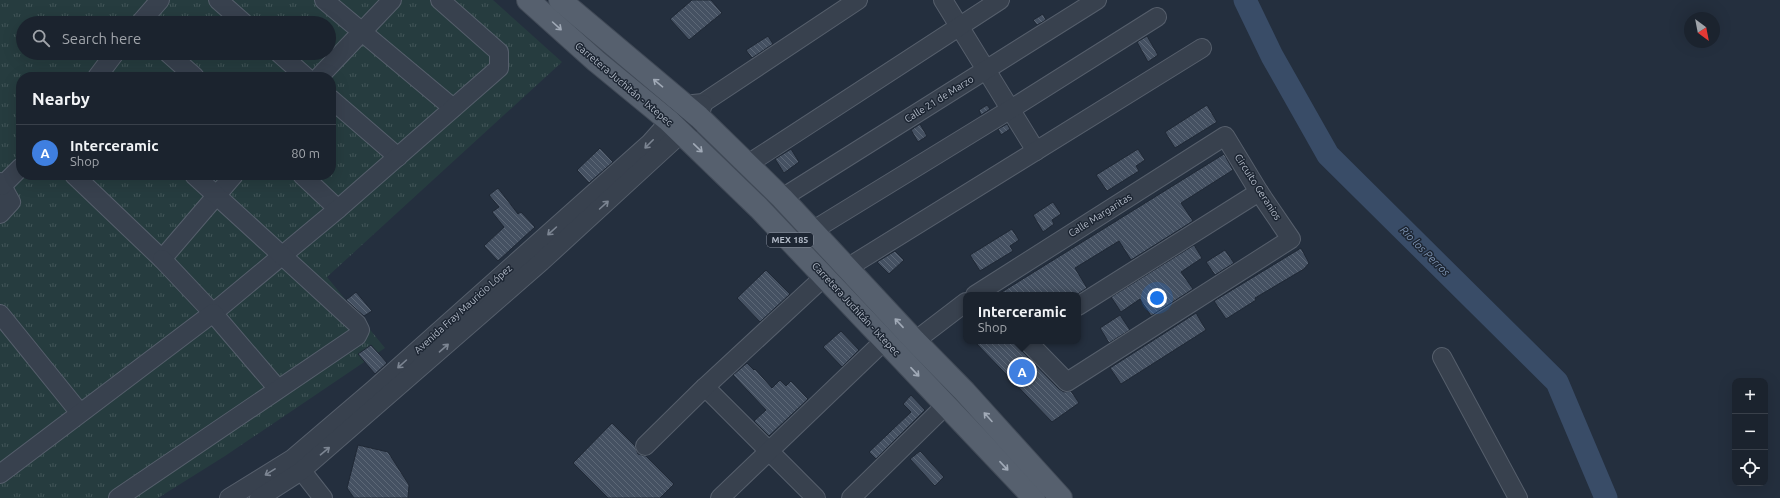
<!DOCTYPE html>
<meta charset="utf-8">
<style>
:root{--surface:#1b232e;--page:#282f3a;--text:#f1f3f6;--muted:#a0a4aa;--line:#39404a;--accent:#8ab4f8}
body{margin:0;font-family:Ubuntu,sans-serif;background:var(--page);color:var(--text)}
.controls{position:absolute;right:12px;bottom:12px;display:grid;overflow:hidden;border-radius:8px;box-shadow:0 4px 16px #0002}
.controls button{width:36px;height:36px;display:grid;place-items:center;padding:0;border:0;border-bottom:1px solid var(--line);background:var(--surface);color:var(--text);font:20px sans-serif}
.compass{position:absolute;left:1684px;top:12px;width:36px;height:36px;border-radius:50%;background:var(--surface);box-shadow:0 4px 16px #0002;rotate:148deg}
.you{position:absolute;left:1157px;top:298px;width:14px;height:14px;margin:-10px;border:3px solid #fff;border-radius:50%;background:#1a73e8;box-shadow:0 0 0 6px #1a73e833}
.badge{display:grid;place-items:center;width:26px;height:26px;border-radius:50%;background:var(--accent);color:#fff;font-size:13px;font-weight:700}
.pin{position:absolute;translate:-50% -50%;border:2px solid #fff;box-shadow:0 1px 4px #0006}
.popup{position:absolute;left:963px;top:292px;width:118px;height:52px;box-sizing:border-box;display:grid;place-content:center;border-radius:8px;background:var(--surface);filter:drop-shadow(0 1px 3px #0005);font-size:13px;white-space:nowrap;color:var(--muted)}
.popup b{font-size:15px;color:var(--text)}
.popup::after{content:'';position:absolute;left:50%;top:100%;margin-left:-8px;border:8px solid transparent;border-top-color:var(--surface)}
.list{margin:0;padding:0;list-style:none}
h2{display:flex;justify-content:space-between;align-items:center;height:52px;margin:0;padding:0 16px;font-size:17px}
h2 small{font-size:13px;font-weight:400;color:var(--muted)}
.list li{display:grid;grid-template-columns:26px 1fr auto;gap:12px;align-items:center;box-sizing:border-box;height:56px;padding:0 16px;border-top:1px solid var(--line)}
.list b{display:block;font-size:15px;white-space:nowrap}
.list p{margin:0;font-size:13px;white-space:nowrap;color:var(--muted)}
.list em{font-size:13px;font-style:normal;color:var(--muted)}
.icon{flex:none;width:22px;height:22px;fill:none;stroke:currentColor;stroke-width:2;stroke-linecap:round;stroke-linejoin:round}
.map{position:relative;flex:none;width:1780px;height:498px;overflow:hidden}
.search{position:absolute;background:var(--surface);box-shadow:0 4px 16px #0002;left:16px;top:16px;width:320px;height:44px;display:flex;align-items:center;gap:10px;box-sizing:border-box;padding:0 14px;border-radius:22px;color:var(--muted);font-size:15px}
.panel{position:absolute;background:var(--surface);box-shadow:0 4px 16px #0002;left:16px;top:72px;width:320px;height:108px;border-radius:16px}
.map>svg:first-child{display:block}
.park{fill:url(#park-tufts);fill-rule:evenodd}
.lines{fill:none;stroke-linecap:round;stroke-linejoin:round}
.river{stroke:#394c67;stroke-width:23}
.building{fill:url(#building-back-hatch);stroke:#1f2835}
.minor-casing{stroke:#565f6c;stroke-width:20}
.major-casing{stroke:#414a57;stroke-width:24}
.minor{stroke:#38414e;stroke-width:18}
.major{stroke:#56606e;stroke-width:22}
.oneway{stroke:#a1aab7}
.oneway2{stroke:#7c8592}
.labels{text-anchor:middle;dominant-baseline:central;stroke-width:3;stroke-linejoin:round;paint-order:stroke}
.shield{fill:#1d2633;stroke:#878f9c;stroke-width:1}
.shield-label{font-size:9px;font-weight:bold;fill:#b4bcc9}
.street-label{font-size:10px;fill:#b4bcc9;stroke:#1d2633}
.water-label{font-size:11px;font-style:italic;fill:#7c92b1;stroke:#1d2633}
</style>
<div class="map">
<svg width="1780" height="498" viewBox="0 0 1780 498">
<defs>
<pattern id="park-tufts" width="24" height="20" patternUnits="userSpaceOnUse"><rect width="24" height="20" fill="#263c3f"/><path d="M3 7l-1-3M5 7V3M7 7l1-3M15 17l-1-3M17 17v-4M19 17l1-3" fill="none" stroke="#435659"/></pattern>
<pattern id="building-back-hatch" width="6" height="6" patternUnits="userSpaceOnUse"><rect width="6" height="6" fill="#455162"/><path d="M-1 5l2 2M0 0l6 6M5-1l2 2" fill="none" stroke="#5d6877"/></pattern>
</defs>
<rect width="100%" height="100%" fill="#242f3e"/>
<path class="park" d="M0,0H493L562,62L327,277L385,348L225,456L158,498H0ZM23,23H329V53H23ZM21,77H331V175H21Z"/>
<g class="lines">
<polyline class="river" points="1245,0 1272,56 1328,155 1557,382 1606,498"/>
</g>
<g class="building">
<polygon points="692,0 711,0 722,13 689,40 670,19"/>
<polygon points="1043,14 1046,20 1037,25 1033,20"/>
<polygon points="768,36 773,44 752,58 746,50"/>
<polygon points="1147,36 1158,55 1148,62 1137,42"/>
<polygon points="987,105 990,109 981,115 979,110"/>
<polygon points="1207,105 1217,122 1175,148 1165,132"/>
<polygon points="920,124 927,136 918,142 911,130"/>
<polygon points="1007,124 1010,129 1001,135 998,129"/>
<polygon points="600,148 613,162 589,183 577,170"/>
<polygon points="791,149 799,162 784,173 775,159"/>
<polygon points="1138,149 1145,160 1136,166 1139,171 1107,191 1096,175"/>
<polygon points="1224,154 1233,170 1181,203 1193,221 1131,260 1119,241 1075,268 1087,288 1076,295 997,295"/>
<polygon points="498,188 518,214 521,212 535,227 498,261 484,246 504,227 492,212 499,207 489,195"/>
<polygon points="1053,202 1061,214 1052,220 1054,224 1043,232 1033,215"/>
<polygon points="1012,229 1019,240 1010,246 1013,251 980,271 970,255"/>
<polygon points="1194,245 1202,258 1181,272 1193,289 1151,316 1140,299 1121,312 1111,297"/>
<polygon points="1301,248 1309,263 1304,269 1255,298 1256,300 1226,319 1214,301"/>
<polygon points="1225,250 1234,263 1215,275 1206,262"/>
<polygon points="895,251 904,260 889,274 877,262"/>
<polygon points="766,270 790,294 760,322 737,298"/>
<polygon points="356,292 372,311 364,316 346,300"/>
<polygon points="1196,313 1206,330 1121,384 1110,368"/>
<polygon points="1120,315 1130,330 1109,343 1100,328"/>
<polygon points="841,331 859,350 842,367 823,347"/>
<polygon points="974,341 1017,341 1019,348 1059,389 1064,392 1071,391 1079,403 1052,422"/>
<polygon points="371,345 387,363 375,374 358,354"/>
<polygon points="747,363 754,370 755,369 772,388 780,380 786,386 791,381 808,399 769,436 754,421 766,410 733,375"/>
<polygon points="911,395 925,410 876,459 869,452 911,412 903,404"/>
<polygon points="612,423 635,446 638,454 646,456 674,484 660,498 608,498 573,463"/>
<polygon points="358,445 388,452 409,485 408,498 354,498 347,488"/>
<polygon points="920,451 944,477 935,486 910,459"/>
</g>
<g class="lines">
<defs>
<g id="minor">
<polyline points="218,0 244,23"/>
<polyline points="324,0 453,108"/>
<polyline points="943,0 1036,151"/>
<polyline points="140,23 160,0"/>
<polyline points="168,53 195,77"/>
<polyline points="279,53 306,77"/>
<polyline points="97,77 115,53"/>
<polyline points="319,77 392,0"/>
<polyline points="331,99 398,157"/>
<polyline points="748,164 1000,0"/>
<polyline points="74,175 162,259 234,175"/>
<polyline points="302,175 338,209"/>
<polyline points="0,182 11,202 0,214"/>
<polyline points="2,186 21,167"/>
<polyline points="782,198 1097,0"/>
<polyline points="812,231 1011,109 1157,17"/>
<polyline points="162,259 213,313 338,209 499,68 499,52 440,0"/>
<polyline points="847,268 1202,48"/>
<polyline points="975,295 1225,136 1259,192 1291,239 1067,382 1027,341"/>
<polyline points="1078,306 1259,192"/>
<polyline points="0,314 80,413"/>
<polyline points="915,341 966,302"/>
<polyline points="1442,357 1518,498"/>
<polyline points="705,387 816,498"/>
<polyline points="645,446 705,387 825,276"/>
<polyline points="294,461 323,498"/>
<polyline points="0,474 213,313 278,389"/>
<polyline points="118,498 357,336 360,330 357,324 194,175"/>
<polyline points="229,498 292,459 374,389 650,143 684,105 703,103 858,0"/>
<polyline points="259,498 301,471 541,262 699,117 703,104"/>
<polyline points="720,498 885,340"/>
<polyline points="851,498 946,405"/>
</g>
<g id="major">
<polyline points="528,0 596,61 669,121 759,208 1034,498"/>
<polyline points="560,0 699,117 782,198 915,341 965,392 1061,498"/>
</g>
</defs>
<use href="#minor" class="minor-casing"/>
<use href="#major" class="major-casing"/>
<use href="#minor" class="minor"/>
<use href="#major" class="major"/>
</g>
<defs><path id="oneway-shaft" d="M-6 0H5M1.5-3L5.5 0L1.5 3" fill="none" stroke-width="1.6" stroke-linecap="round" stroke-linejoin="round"/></defs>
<g class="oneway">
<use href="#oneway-shaft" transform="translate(557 26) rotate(42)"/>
<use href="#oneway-shaft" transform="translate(658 83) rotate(-140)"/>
<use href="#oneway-shaft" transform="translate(698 148) rotate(44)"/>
<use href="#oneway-shaft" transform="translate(899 323) rotate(-133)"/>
<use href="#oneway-shaft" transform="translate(915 372) rotate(47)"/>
<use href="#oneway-shaft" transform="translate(988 417) rotate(-132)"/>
<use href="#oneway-shaft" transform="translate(1004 466) rotate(47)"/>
</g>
<g class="oneway2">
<use href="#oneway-shaft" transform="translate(649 144) rotate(135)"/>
<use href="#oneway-shaft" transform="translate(604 205) rotate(-42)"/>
<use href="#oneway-shaft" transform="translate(552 231) rotate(138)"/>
<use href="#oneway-shaft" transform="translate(444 348) rotate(-41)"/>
<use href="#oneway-shaft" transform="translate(402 364) rotate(138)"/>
<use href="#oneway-shaft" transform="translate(325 451) rotate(-40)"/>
<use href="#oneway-shaft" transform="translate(270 472) rotate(148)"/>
</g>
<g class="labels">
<rect class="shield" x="767" y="233" width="46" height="14" rx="3"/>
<g class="shield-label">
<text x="790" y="240">MEX 185</text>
</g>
<g class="street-label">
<text transform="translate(624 84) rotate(40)">Carretera Juchitán - Ixtepec</text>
<text transform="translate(939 99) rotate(-32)">Calle 21 de Marzo</text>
<text transform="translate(1258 187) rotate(57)">Circuito Geranios</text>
<text transform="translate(1100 215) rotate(-32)">Calle Margaritas</text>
<text transform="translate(463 309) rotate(-42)">Avenida Fray Mauricio López</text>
<text transform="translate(856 309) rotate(47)">Carretera Juchitán - Ixtepec</text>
</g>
<g class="water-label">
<text transform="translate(1425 251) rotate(45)">Rio los Perros</text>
</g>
</g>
</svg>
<div class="controls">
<button>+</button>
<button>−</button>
<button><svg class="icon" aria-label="locate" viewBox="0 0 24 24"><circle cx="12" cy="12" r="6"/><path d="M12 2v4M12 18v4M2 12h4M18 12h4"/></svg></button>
</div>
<svg class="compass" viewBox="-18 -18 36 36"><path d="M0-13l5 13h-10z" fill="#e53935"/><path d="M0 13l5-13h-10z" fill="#a0a4aa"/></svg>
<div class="you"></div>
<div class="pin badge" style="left:1022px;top:372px;background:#3f7fe0">A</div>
<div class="popup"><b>Interceramic</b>Shop</div>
<div class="search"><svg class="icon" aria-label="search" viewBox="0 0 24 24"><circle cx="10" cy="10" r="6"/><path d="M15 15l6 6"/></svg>Search here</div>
<section class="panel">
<h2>Nearby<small></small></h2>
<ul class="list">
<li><span class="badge" style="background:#3f7fe0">A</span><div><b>Interceramic</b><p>Shop</p></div><em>80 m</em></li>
</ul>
</section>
</div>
